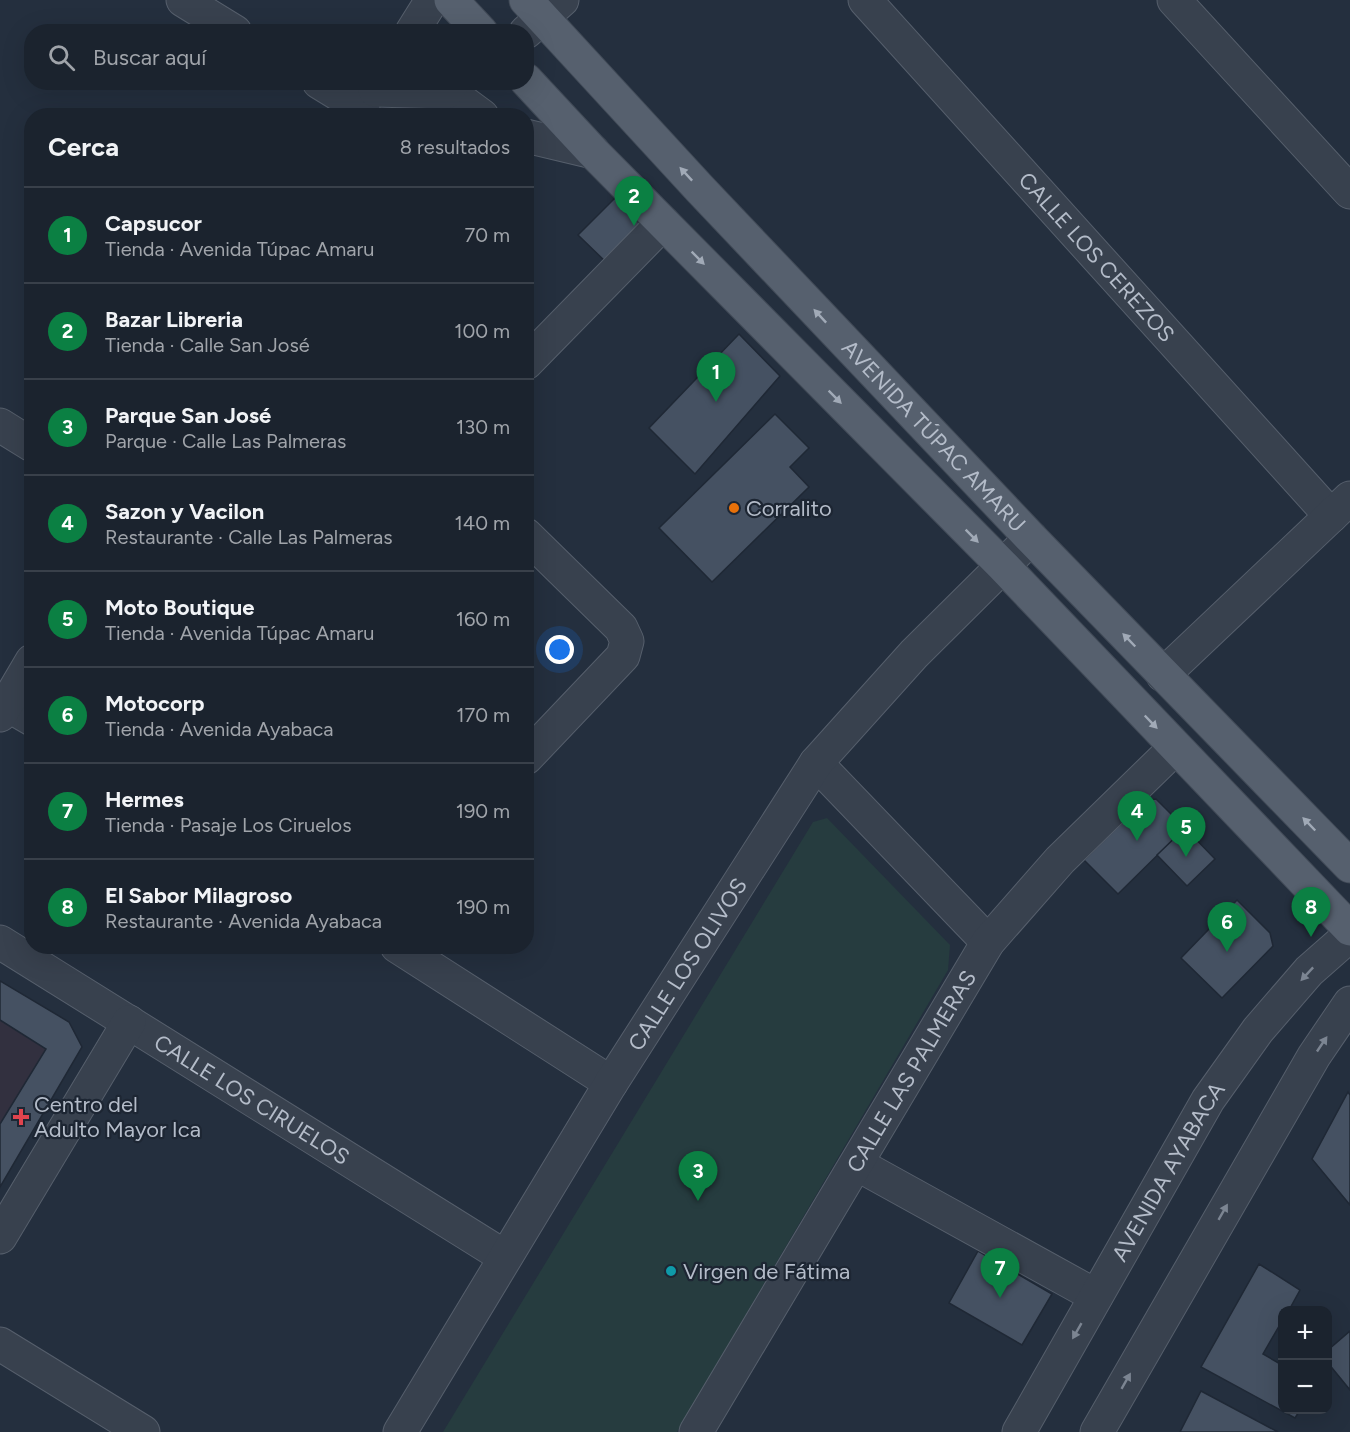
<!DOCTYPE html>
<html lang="es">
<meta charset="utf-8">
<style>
:root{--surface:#1b232e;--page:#282f3a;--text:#f1f3f6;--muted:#a0a4aa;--line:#39404a;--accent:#0b8043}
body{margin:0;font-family:Figtree,sans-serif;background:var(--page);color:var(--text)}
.controls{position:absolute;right:18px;bottom:18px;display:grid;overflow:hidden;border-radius:12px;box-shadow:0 6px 24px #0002}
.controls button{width:54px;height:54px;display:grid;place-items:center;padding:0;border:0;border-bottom:2px solid var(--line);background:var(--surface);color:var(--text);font:30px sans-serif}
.you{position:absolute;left:560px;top:650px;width:21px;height:21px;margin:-15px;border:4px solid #fff;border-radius:50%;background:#1a73e8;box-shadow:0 0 0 9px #1a73e833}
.badge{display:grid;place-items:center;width:39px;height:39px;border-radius:50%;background:var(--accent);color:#fff;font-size:20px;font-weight:700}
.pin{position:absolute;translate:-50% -50px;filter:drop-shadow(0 2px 3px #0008)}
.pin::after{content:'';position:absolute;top:32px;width:21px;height:18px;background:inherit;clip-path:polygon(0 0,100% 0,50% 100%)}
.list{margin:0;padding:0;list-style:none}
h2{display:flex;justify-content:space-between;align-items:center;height:78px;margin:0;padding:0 24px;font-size:26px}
h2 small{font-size:20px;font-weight:400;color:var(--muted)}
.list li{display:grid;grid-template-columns:39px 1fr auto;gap:18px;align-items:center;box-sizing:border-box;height:96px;padding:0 24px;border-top:2px solid var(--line)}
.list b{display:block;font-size:22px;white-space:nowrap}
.list p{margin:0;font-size:20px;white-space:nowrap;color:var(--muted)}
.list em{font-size:20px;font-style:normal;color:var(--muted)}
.icon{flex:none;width:33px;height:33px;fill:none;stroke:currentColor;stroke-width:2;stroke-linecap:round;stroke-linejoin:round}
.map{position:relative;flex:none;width:1350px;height:1432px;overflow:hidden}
.search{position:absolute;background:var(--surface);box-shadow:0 6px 24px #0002;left:24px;top:24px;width:510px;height:66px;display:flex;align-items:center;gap:15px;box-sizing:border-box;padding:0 21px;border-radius:24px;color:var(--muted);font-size:22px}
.panel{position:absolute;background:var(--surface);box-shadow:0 6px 24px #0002;left:24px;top:108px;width:510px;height:846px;border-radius:24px}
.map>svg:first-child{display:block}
.medical{fill:#32303f}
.green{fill:#263c3f}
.building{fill:#455162;stroke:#1f2835;stroke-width:1.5}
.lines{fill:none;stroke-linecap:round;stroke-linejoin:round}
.minor-casing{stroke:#565f6c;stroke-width:35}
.major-casing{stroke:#414a57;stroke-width:35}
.minor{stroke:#38414e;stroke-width:33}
.major{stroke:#56606e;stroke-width:33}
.oneway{fill:#a1aab7}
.oneway2{fill:#7c8592}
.food-dot{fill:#e8710a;stroke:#1d2633;stroke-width:2}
.health-dot{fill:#e0444e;stroke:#1d2633;stroke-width:2}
.culture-dot{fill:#0f9aa8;stroke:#1d2633;stroke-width:2}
.labels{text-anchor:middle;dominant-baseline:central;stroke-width:4.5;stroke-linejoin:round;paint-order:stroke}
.street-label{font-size:22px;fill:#b4bcc9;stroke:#1d2633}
.poi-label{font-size:22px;fill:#b4bcc9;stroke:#1d2633;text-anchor:start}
</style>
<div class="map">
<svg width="1350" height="1432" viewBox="0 0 1350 1432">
<rect width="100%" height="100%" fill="#242f3e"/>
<polygon class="medical" points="0,981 69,1022 82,1047 0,1187"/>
<polygon class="green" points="827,818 950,945 948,970 677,1432 443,1432 813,822"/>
<g class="building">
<polygon points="615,198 645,229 609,265 578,235"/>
<polygon points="739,334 780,376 695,474 649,428"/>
<polygon points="775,414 809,448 790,467 809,487 712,582 659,528"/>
<polygon points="1156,799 1185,828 1118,894 1084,860 1144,801"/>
<polygon points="1185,828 1215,859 1187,886 1157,855"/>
<polygon points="1237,900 1270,933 1273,946 1222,998 1181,958"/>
<polygon points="0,981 69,1022 82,1047 0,1187 0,1124 46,1049 0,1020"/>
<polygon points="1348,1092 1350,1095 1350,1205 1312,1159"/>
<polygon points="978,1251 1052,1294 1022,1345 949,1303"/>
<polygon points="1259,1264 1300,1290 1289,1310 1282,1310 1282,1321 1263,1354 1282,1365 1282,1410 1300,1410 1295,1418 1201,1367"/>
<polygon points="1350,1331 1350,1390 1328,1363 1328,1350"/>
<polygon points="1201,1391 1278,1432 1180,1432"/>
</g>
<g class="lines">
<defs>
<g id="minor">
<polyline points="183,0 235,32"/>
<path id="s1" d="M865,0L1331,516"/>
<polyline points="1174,0 1350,192"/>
<polyline points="412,32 432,0"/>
<polyline points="526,32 562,0"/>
<polyline points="319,82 363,109"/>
<polyline points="436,82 482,116"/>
<polyline points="375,90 446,92 453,82"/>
<polyline points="526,136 593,152"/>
<polyline points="526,363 663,223"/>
<polyline points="0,425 32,445"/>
<polyline points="526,535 621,628 627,641 623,656 526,758"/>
<polyline points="1163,675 1350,498"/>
<polyline points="6,704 32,719"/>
<polyline points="0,715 32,661"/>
<polyline points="816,763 988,942"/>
<path id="s2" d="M0,942L505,1257"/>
<polyline points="397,946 611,1083"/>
<polyline points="857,1164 1096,1296"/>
<polyline points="0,1237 129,1022"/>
<polyline points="0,1344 143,1432"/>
<path id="s3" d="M400,1432L611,1083L816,763L914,654L1031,538"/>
<path id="s4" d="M696,1432L988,942L1060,860L1175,748"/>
<path id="s5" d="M1019,1432L1208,1100L1258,1030L1309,971L1350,935"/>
<polyline points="1097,1432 1314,1056 1350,1003"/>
</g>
<g id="major">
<polyline points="451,0 481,32"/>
<path id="s6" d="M526,0L700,189L1031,538L1350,866"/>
<polyline points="526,80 593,152 1002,565 1350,929"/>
</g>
</defs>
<use href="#minor" class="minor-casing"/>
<use href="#major" class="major-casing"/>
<use href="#minor" class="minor"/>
<use href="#major" class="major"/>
</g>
<defs><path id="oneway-solid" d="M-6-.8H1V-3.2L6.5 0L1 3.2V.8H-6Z" transform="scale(1.5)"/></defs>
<g class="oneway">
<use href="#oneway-solid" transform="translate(686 174) rotate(-133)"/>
<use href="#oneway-solid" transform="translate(698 258) rotate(45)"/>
<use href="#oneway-solid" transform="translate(820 316) rotate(-133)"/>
<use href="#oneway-solid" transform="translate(835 397) rotate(45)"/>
<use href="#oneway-solid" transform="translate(972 536) rotate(45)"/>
<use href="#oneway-solid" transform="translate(1129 640) rotate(-134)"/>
<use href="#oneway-solid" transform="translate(1151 722) rotate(46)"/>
<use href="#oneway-solid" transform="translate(1309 824) rotate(-134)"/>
</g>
<g class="oneway2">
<use href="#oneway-solid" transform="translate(1307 974) rotate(133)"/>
<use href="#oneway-solid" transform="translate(1322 1044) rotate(-56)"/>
<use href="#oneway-solid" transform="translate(1223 1212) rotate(-60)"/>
<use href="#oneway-solid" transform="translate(1077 1331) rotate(120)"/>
<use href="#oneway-solid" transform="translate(1126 1381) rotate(-60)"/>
</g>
<circle class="food-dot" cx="734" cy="508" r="6"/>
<path class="health-dot" d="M18 1108h6v6h6v6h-6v6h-6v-6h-6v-6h6z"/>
<circle class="culture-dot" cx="671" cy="1271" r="6"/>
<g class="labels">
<g class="street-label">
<text stroke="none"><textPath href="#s1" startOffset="346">CALLE LOS CEREZOS</textPath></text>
<text stroke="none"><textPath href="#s6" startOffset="597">AVENIDA TÚPAC AMARU</textPath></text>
<text stroke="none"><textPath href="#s3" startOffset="549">CALLE LOS OLIVOS</textPath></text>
<text stroke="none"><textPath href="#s4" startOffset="420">CALLE LAS PALMERAS</textPath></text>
<text stroke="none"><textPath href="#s2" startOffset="297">CALLE LOS CIRUELOS</textPath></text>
<text stroke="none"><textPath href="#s5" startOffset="300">AVENIDA AYABACA</textPath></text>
</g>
<g class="poi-label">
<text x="746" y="508">Corralito</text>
<text x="34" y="1104">Centro del<tspan x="34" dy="25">Adulto Mayor Ica</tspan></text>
<text x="683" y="1271">Virgen de Fátima</text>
</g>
</g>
</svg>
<div class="controls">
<button>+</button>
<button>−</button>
</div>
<div class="you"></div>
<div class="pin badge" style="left:716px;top:402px">1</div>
<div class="pin badge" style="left:634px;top:226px">2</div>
<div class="pin badge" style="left:698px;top:1201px">3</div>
<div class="pin badge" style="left:1137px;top:841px">4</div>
<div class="pin badge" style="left:1186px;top:857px">5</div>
<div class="pin badge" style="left:1227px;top:952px">6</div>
<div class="pin badge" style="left:1000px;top:1298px">7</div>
<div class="pin badge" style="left:1311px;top:937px">8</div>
<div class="search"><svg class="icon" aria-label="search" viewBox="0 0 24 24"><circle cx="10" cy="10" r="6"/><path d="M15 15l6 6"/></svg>Buscar aquí</div>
<section class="panel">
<h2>Cerca<small>8 resultados</small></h2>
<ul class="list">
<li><span class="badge">1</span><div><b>Capsucor</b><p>Tienda · Avenida Túpac Amaru</p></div><em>70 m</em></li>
<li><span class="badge">2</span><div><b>Bazar Libreria</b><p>Tienda · Calle San José</p></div><em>100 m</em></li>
<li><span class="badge">3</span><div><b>Parque San José</b><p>Parque · Calle Las Palmeras</p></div><em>130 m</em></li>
<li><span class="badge">4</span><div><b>Sazon y Vacilon</b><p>Restaurante · Calle Las Palmeras</p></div><em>140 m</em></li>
<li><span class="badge">5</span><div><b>Moto Boutique</b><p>Tienda · Avenida Túpac Amaru</p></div><em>160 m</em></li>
<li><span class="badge">6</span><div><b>Motocorp</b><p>Tienda · Avenida Ayabaca</p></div><em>170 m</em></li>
<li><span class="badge">7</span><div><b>Hermes</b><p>Tienda · Pasaje Los Ciruelos</p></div><em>190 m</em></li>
<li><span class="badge">8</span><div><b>El Sabor Milagroso</b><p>Restaurante · Avenida Ayabaca</p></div><em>190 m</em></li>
</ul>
</section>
</div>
